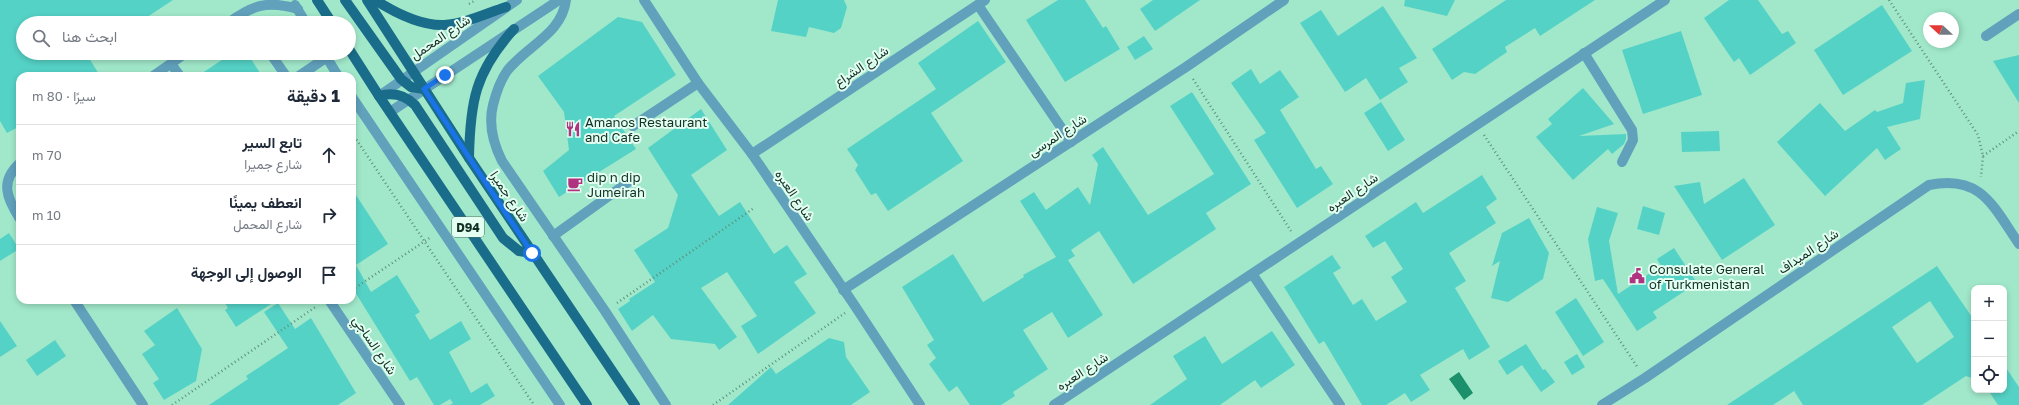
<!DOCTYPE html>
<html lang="ar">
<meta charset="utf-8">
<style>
:root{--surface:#fff;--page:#f2f2f3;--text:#1f2937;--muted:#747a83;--line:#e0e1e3}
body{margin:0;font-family:"Golos Text",Vazirmatn,sans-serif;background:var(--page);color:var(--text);direction:rtl}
.controls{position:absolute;right:12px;bottom:12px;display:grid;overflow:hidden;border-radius:8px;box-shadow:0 2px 6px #0003}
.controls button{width:36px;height:36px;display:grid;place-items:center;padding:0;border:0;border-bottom:1px solid var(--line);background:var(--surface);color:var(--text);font:20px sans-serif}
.compass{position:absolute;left:1923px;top:12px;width:36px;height:36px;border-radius:50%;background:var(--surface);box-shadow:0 2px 6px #0003;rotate:291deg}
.stop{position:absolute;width:12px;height:12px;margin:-9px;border:3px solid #1a73e8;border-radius:50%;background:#fff}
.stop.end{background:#1a73e8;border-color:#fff;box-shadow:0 1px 4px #0008}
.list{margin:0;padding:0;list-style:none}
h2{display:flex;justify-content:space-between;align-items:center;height:52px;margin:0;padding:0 16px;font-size:17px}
h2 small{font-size:13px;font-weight:400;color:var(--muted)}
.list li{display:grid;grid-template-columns:26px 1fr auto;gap:12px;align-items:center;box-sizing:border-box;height:60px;padding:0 16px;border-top:1px solid var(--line)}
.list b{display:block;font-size:15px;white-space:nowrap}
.list p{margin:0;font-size:13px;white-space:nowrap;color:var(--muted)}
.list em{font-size:13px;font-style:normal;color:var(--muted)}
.icon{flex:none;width:22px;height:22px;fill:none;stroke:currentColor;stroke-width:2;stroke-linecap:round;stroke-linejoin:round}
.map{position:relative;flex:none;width:2019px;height:405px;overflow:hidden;direction:ltr}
.search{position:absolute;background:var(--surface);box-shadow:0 2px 6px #0003;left:16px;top:16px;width:340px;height:44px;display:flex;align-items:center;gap:10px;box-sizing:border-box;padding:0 14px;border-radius:22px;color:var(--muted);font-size:15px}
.panel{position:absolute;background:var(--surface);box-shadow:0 2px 6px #0003;left:16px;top:72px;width:340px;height:232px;border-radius:12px;direction:rtl}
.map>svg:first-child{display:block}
.water{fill:#1c8f6b}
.building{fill:#55d2c6;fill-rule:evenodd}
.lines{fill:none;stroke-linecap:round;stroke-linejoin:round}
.path{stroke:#5e917c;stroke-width:2.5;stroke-dasharray:1 3;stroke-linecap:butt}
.minor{stroke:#61a1bc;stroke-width:10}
.major{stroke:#1a6d8a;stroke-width:10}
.route{stroke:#1a73e8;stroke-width:5}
.labels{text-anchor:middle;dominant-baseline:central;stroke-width:4;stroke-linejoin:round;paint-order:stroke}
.shield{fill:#e3fff2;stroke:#516e62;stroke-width:1}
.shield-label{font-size:12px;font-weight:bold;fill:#133025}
.street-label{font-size:13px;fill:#133025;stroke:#e3fff2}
.poi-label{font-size:13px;fill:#133025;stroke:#e3fff2;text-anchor:start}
</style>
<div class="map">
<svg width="2019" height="405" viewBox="0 0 2019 405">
<rect width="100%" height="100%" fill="#a1e8ca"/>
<polygon class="water" points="1459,372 1473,393 1464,400 1449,379"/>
<g class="building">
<polygon points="0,0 173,0 138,23 23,23 23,53 86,53 100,76 20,76 20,126 7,133 0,121"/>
<polygon points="778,0 844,0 847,7 841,28 834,33 809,27 806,37 771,31"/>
<polygon points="1058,0 1085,0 1103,28 1106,26 1120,49 1065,82 1026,20"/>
<polygon points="1153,0 1200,0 1155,31 1140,9"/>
<polygon points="1405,0 1455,0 1447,16 1404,6"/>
<polygon points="1506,0 1595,0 1540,36 1535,28 1505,47 1507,52 1475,74 1464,72 1452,80 1432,49"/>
<polygon points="1729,0 1758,0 1782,34 1788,31 1796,43 1750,75 1739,58 1734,62 1704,18"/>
<polygon points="1882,5 1912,51 1843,95 1814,50"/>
<polygon points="1383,6 1417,58 1399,68 1408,82 1380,100 1366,78 1345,92 1300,23 1321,10 1338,36"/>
<polygon points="618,17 642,22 676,75 614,116 636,149 559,197 543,171 569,150 564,112 538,76"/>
<polygon points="978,21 1006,62 931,113 963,161 888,211 876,193 871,195 855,170 858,165 847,149 936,89 918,63"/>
<polygon points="1681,31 1702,95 1643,114 1622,50"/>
<polygon points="1144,36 1153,49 1135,60 1127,47"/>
<polygon points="232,53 247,53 262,76 198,76"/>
<polygon points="2019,55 2019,103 1993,61"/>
<polygon points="1251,69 1260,84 1280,70 1299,97 1280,110 1316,169 1321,166 1333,184 1297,208 1254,140 1266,133 1231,83"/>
<polygon points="1925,80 1920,119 1887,127 1901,149 1885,160 1877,148 1825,196 1777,142 1820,103 1845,131 1875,110 1877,112 1903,103 1906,83"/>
<polygon points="1583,88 1614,124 1579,136 1626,134 1626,139 1624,144 1612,154 1608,149 1573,180 1536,137 1552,124 1548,119"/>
<polygon points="1192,92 1251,184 1206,213 1216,229 1133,284 1099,231 1071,250 1075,256 1068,260 1103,315 1068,338 1052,312 1023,330 1048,369 1013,392 1015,396 1001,405 970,405 957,386 949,392 929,364 936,358 927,345 934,340 902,287 953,254 983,302 1024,277 1023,275 1056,257 1020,201 1034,192 1046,210 1078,187 1090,205 1098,164 1092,155 1103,147 1148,215 1214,174 1170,106"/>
<polygon points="1381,102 1405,140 1388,151 1364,113"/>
<polygon points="701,109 727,150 691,175 719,216 740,202 774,254 787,245 807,274 794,282 816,313 758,354 741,326 757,316 727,272 701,288 737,337 719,350 715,344 671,339 653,315 632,331 618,309 630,301 629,299 655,282 634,250 668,228 678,195 648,148"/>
<polygon points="1719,131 1720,151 1682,152 1681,132"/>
<polygon points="1482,175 1497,199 1486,207 1496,223 1449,253 1466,281 1455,288 1490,347 1469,360 1463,349 1420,375 1430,390 1411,402 1405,393 1386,405 1362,405 1324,341 1319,344 1284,287 1332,255 1341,268 1333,273 1353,305 1362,299 1376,321 1407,302 1391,277 1403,269 1385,241 1373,248 1365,236 1416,202 1423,213"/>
<polygon points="1744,178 1775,225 1722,260 1674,186 1700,182 1704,204"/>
<polygon points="352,189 388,244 356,265 371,292 397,275 420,312 415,315 430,340 461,321 471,339 449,352 471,393 487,383 495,396 480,405 450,405 453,403 450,399 440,405 434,405 417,377 410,381 352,287"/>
<polygon points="1643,206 1665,213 1659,235 1637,229"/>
<polygon points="1597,207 1618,213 1609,241 1618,294 1661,266 1657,259 1674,248 1697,283 1653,312 1657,318 1637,331 1603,279 1595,281 1588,239"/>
<polygon points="1529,218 1549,253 1543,279 1508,302 1491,298 1500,261 1492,266 1502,233"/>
<polygon points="9,233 19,249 0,261 0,239"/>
<path d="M1937,266L1974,320V379L1966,376L1922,405H1803L1794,391L1773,405H1727ZM1930,301L1954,337L1917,363L1892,327Z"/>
<polygon points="1576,298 1604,342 1583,356 1555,312"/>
<polygon points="223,300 277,300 236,327 225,310 228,308"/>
<polygon points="278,303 295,329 311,318 356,393 338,405 209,405 248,379 246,376 288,348 264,312"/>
<polygon points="177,308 202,349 196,381 164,400 153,383 159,379 142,354 155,345 144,331"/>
<polygon points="0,321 17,346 0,357"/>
<polygon points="1272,331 1295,365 1261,388 1255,380 1220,405 1150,405 1187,379 1173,356 1205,336 1222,364"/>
<polygon points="829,338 844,342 846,357 870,392 851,405 728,405 771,367 776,374"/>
<polygon points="55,340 66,356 37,376 26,360"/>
<polygon points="1526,344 1543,370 1545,369 1555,382 1541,392 1522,365 1507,375 1498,361"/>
<polygon points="1577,354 1585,367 1572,375 1564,362"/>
<polygon points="2004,365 2019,387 2019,405 1998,405 1988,390 2004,390"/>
</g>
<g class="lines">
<g class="path">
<polyline points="1889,0 1978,135 1983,156 1981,177"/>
<polyline points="469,4 476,0"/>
<polyline points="1193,79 1291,231"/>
<polyline points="352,133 534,405"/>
<polyline points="1484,135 1638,368"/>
<polyline points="1983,156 2019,131"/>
<polyline points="352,290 431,237"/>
<polyline points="617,303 754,208"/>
<polyline points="172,405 317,306"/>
<polyline points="713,405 845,313"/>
</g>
<g class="minor">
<path d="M566,0C562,34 526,46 507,71C500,81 496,93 493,105C488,125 493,143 502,161L605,311L666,405"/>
<polyline points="644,0 698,83 752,154 855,306 920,405"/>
<polyline points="295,5 306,23"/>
<polyline points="978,5 1071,142"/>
<path d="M228,23C253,5 267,0 298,9"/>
<polyline points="1986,36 2019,14"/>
<polyline points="270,53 286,76"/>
<polyline points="324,53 338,76"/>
<polyline points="1584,53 1632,130 1633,140 1622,162"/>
<polyline points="171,64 180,76"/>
<polyline points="153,76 186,53"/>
<polyline points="299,76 327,57"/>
<polyline points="379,96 517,0"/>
<polyline points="352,97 560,405"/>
<polyline points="390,112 559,0"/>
<polyline points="633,126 698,83"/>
<polyline points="752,154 985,0"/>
<path d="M20,163C0,181 6,197 20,219"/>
<polyline points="553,236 634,178"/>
<polyline points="1253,275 1340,405"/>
<polyline points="843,290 1186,67 1284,0"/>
<polyline points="74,300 143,405"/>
<polyline points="329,300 400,405"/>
<path d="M1054,405C1258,271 1460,134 1665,0"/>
<path d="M1602,405L1645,378L1929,185C1981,174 1993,206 2019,244"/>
</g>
<g class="major">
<polyline points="317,0 332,23"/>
<polyline points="345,0 401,79 411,87 424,89"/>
<polyline points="367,0 469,158 635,405"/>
<path d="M375,0C394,12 421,26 444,25C465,24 487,13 506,7"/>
<polyline points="349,49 379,96 587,405"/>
<path d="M379,96C393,92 405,95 415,105L503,238L519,251L532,253"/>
<path d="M469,158C470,102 475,72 514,29"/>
</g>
</g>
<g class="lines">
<polyline class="route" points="445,75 424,89 532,253"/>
</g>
<defs>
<symbol id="restaurant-bare" viewBox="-9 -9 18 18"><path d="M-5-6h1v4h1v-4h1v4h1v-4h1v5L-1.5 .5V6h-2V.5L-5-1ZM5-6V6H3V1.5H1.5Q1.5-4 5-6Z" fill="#b03281" stroke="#e3fff2" stroke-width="2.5" paint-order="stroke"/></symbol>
<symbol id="cafe-bare" viewBox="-9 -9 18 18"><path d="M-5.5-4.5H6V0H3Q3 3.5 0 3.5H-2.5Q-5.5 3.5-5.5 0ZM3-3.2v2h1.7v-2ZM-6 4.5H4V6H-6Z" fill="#b03281" stroke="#e3fff2" stroke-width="2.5" paint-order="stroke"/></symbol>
<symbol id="civic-bare" viewBox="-9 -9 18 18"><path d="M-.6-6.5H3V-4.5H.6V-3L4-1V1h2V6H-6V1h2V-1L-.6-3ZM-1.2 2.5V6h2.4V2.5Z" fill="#b03281" stroke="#e3fff2" stroke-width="2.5" paint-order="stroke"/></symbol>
</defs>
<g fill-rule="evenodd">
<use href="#restaurant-bare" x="562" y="118" width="22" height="22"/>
<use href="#cafe-bare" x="564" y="173" width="22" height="22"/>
<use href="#civic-bare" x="1626" y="265" width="22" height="22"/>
</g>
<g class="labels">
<rect class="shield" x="452" y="217" width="32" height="20" rx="3"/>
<g class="shield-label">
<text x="468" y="227">D94</text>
</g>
<g class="street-label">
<text transform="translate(440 37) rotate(-34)">شارع المحمل</text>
<text transform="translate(861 66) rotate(-34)">شارع الشراع</text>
<text transform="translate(1057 135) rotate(-33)">شارع المرسى</text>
<text transform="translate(1352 192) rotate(-34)">شارع العبره</text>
<text transform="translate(795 195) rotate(56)">شارع العبره</text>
<text transform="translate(510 196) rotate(56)">شارع جميرا</text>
<text transform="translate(1808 251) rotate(-34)">شارع الميداف</text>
<text transform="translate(375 345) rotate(56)">شارع الساجي</text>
<text transform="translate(1082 371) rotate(-33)">شارع العبره</text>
</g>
<g class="poi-label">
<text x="585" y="122">Amanos Restaurant<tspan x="585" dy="15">and Cafe</tspan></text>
<text x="587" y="177">dip n dip<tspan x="587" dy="15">Jumeirah</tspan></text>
<text x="1649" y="269">Consulate General<tspan x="1649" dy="15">of Turkmenistan</tspan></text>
</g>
</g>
</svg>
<div class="controls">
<button>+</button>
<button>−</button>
<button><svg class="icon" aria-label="locate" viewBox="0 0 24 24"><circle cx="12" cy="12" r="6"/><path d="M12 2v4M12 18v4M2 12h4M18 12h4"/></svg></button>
</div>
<svg class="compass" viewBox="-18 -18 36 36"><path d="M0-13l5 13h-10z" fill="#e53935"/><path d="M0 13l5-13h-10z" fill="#747a83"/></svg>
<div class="stop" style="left:532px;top:253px"></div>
<div class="stop end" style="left:445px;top:75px"></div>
<div class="search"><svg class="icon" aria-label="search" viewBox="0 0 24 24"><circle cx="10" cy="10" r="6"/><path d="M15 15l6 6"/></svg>ابحث هنا</div>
<section class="panel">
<h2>1 دقيقة<small>سيرًا · 80 m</small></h2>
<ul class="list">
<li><svg class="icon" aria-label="ahead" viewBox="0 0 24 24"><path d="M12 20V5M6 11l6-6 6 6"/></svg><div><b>تابع السير</b><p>شارع جميرا</p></div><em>70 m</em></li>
<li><svg class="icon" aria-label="right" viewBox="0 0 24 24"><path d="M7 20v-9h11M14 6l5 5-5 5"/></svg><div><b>انعطف يمينًا</b><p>شارع المحمل</p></div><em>10 m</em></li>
<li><svg class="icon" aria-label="arrive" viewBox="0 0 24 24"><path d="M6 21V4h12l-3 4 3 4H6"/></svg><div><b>الوصول إلى الوجهة</b></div></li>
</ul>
</section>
</div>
